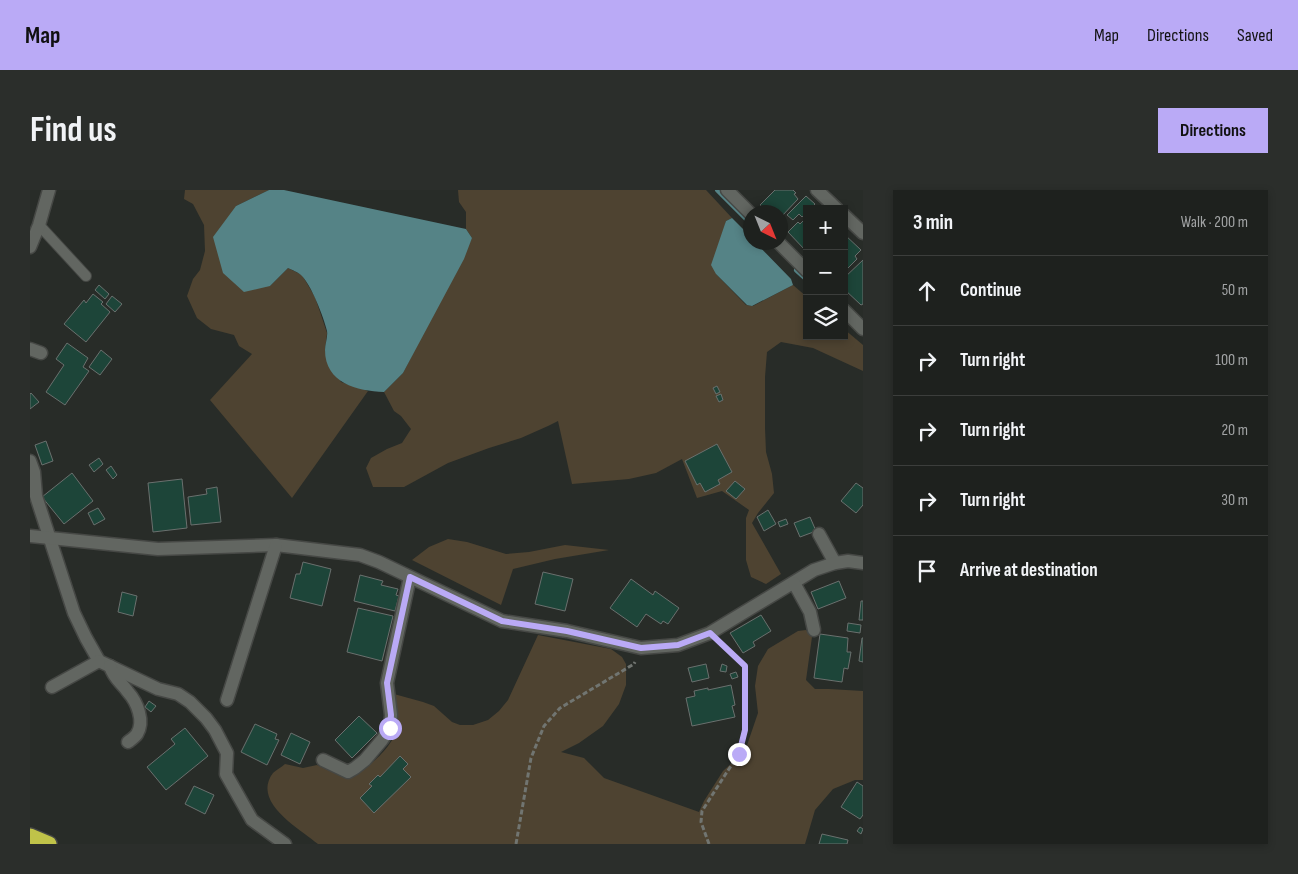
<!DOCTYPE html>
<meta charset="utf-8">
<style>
:root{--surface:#1e211e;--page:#2b2e2b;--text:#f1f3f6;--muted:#a1a3a4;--line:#3c3e3c;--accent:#baaaf6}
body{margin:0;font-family:"Sofia Sans Condensed",sans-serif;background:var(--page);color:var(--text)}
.controls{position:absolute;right:15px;top:15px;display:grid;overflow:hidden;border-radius:0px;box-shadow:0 2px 8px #0003}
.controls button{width:45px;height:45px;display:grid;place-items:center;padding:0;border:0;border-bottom:1px solid var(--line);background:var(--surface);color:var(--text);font:25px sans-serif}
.compass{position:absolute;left:713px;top:15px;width:45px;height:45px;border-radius:50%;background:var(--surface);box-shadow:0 2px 8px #0003;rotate:137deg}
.stop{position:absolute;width:15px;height:15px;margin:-11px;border:4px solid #baaaf6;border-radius:50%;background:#fff}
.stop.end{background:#baaaf6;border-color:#fff;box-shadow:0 1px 5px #0008}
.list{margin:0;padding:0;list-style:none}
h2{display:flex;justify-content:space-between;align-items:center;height:65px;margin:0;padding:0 20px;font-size:21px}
h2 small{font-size:16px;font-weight:400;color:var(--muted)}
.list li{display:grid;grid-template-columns:32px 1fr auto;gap:15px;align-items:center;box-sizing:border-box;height:70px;padding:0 20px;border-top:1px solid var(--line)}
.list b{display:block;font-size:19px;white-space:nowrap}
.list em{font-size:16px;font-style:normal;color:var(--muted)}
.icon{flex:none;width:28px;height:28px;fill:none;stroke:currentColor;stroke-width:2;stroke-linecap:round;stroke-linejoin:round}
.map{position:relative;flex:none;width:833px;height:654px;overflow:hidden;border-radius:0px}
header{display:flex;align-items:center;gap:30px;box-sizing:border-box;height:70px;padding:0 25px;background:var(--accent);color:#111}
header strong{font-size:24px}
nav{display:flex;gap:28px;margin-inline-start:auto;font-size:18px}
.intro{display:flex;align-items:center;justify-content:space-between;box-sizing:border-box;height:120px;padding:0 30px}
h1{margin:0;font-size:35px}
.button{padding:12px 22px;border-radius:0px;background:var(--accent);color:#111;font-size:18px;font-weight:700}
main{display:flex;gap:30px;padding:0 30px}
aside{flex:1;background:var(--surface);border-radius:0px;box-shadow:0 2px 8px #0003}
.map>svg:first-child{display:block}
.green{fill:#4e4331}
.water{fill:#558386}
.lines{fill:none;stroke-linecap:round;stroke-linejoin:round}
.stream{stroke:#558386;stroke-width:6}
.building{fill:#1d4539;stroke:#6a706e}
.lane-casing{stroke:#464845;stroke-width:12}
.street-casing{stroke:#464845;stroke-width:15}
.highway-casing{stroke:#464845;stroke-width:18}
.path{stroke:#717571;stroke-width:3;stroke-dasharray:5 2.5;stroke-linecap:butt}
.lane{stroke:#626661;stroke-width:10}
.street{stroke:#626661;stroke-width:12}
.highway{stroke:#c0c349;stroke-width:15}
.route{stroke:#baaaf6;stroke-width:6}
</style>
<header>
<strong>Map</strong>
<nav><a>Map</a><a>Directions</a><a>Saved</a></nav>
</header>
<div class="intro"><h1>Find us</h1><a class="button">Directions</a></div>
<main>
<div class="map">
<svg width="833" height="654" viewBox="0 0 833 654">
<rect width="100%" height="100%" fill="#282c28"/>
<g class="green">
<polygon points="155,0 239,0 206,16 240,96 258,78 272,85 285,107 297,143 295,161 311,192 338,201 262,308 180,210 222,164 209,156 204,145 181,139 167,128 157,106 163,89 170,80 175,61 174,35 163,14 154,9"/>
<polygon points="428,0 676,0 702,28 696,31 686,84 716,115 723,116 763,95 777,107 777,146 814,146 814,139 833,155 833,181 783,158 751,152 737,162 735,187 735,238 736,262 742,284 744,303 728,323 722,333 751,384 736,394 721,387 716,370 716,328 719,320 692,301 667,308 652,269 626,283 599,289 542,294 528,231 518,236 491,248 459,258 418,273 374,297 343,297 336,278 341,268 357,259 372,253 381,239 371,226 364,221 354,202 373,183 442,48 436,39 436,22 429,12"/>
<polygon points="418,349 437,352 476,364 499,362 535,355 579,360 525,369 483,379 471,415 382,370 399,357"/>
<path d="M776,440L782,447L776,490L785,499H799L833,501V590H825L803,599L785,620L775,654H288C270,639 221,612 243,583C246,580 252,577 255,574L273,578L287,575L303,582L317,587C323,584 329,581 335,578C347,570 366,551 368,535C369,527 365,513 364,504L393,512L404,516L422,532L430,535H443L458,530L469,521L478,510L508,445L581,459L592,467L596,474V495L589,514L573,536L549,553L531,562L554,568L574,588L669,622L674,611L693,581L715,561L728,523L725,496L728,476L738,459L768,441Z"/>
</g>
<g class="water">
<path d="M239,0H254L436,39L442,48L434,69L373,183L354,202C327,201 295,193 295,160C295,154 298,147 297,141C294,128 281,94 271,85C268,82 262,80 258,78L240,96L214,102L193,83L183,47L206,16Z"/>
<polygon points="702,28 720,46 721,52 726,53 761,89 763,95 722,116 717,115 686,84 681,75 696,31"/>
</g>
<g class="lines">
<g class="stream">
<polyline points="688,0 721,33"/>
<polyline points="767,80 777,89"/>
</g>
</g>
<g class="building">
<polygon points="745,0 763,0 766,3 764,4 768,9 751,27 751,22 737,22 730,15"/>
<polygon points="776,6 785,14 780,19 777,19 777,22 772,27 769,24 763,30 757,25"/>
<polygon points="777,27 777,58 775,60 758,42 768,32 770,34"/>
<polygon points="814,44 831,60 825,66 827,69 814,82"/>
<polygon points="833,70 833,114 831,115 814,99 814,88"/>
<polygon points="69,95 79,104 75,109 65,100"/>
<polygon points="63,104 73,112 71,114 80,122 56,152 34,134 54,110 56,113"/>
<polygon points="82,106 92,114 85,122 76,114"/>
<polygon points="37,153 58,168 53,177 59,181 35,215 16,202 34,175 26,169"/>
<polygon points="71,160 82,169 70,185 59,177"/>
<polygon points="687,196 690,202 686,204 683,198"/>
<polygon points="1,203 9,212 0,219 0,204"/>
<polygon points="691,204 693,210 689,212 686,206"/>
<polygon points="16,251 23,271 12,275 5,255"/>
<polygon points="687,254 702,282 688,290 690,294 675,302 670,293 667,295 655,271"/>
<polygon points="69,268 73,274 64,282 59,275"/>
<polygon points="81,276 87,285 83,289 76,280"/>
<polygon points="42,283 63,311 34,334 12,307"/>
<polygon points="152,289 157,338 123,342 118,293"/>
<polygon points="705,291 715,299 706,309 696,301"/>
<polygon points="826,293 833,298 833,315 826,323 811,311"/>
<polygon points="187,297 191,332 161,335 158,307 177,304 176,299"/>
<polygon points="68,318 75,329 64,335 58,323"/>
<polygon points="738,320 746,334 734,341 727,327"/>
<polygon points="780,327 786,341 770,347 764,333"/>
<polygon points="756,329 758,334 750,337 748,332"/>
<polygon points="273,372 301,379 292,416 260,408 266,384 270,384"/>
<polygon points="513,382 543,389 535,421 505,414"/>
<polygon points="330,385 353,391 351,395 368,399 366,405 369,406 365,421 324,411"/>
<polygon points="601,389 623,405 625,401 649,418 638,434 633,431 631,434 616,424 607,437 580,418"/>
<polygon points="809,391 816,408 788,419 781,402"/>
<polygon points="92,402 107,406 103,426 88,422"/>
<polygon points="831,411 833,411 833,430 829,430"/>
<polygon points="328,418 363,426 352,471 317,462"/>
<polygon points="731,425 741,441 723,452 725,456 713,463 700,443"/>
<polygon points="818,433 831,435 830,443 817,441"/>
<polygon points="790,444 818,448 817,462 821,462 818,479 814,478 812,492 784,488"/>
<polygon points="832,448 833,448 833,472 829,471"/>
<polygon points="676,474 679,488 662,492 658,478"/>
<polygon points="692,474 697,476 696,482 690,481"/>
<polygon points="706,482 708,487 702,489 700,484"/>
<polygon points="701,495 705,515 702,516 705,527 662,536 656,508 665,506 664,501 678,498 678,500"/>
<polygon points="119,511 126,516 121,522 115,517"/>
<polygon points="329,526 347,543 322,568 305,550"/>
<polygon points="225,534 247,544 245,549 249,550 237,575 211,562"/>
<polygon points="155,538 178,566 136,600 117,577 145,554 141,549"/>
<polygon points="261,543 280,552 270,574 251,565"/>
<polygon points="370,566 378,574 373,579 381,587 344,623 330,608 342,596 339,594 348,585 350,587"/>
<polygon points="827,592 833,596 833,625 830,629 811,617"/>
<polygon points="164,596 184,605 175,624 155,614"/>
<polygon points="830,637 833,639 831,644 827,641"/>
<polygon points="792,644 818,650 817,654 789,654"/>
</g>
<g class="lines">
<defs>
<polyline id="lane" points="9,35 56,86"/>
<g id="street">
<polyline points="697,0 721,24"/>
<polyline points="787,0 807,19"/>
<polyline points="814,25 833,43"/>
<polyline points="748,52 777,81"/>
<polyline points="0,57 9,35 19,0"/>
<polyline points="814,120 833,139"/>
<polyline points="0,159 11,163"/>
<polyline points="0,271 4,282 6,306 44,423 56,448 69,471 128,499 148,504 160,512 176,528 185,540 197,563 196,584 222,630 255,654"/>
<polyline points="789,344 805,373"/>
<polyline points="0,346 128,359 246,355 330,365 349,372 472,431 537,441 611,458 648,455 680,443 784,380 805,373 818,371 833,373"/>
<polyline points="764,393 780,422 784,440"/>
<path d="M80,476C84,489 91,492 98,502C107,512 115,531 107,544C105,547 102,549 98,552"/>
<polyline points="22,497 69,471"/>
<polyline points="197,510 246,355"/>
<polyline points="293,570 318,582 325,578 335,570 352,550 360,538 361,525 357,493 380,387"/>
</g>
<polyline id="highway" points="0,646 19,654"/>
</defs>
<use href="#lane" class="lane-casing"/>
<use href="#street" class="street-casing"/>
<use href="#highway" class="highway-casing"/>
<g class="path">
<polyline points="486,654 501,568 514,536 530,518 604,474 605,472"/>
<polyline points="679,654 671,632 672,621 695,585 709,564 715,540 715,476 691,454"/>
</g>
<use href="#lane" class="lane"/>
<use href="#street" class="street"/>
<use href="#highway" class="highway"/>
</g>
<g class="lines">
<polyline class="route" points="360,538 361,525 357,493 380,387 472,431 537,441 611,458 648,455 680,443 715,476 715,540 709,564"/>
</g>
</svg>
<div class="controls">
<button>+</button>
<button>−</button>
<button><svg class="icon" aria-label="layers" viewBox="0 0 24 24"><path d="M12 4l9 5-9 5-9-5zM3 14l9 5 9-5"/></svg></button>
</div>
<svg class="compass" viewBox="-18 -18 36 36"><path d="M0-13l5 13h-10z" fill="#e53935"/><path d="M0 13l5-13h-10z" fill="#a1a3a4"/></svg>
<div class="stop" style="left:360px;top:538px"></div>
<div class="stop end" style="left:709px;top:564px"></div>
</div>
<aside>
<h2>3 min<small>Walk · 200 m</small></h2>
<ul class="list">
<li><svg class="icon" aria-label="ahead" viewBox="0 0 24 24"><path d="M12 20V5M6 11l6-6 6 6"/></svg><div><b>Continue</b></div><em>50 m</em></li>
<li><svg class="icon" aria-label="right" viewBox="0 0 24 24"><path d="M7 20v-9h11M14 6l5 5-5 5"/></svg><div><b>Turn right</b></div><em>100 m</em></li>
<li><svg class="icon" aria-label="right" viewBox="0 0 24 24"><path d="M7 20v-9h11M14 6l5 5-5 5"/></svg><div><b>Turn right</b></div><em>20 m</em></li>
<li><svg class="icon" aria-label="right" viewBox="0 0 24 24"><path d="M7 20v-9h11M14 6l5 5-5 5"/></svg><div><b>Turn right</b></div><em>30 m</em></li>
<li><svg class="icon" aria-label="arrive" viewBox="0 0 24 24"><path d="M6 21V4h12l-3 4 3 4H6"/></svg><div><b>Arrive at destination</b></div></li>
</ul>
</aside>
</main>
